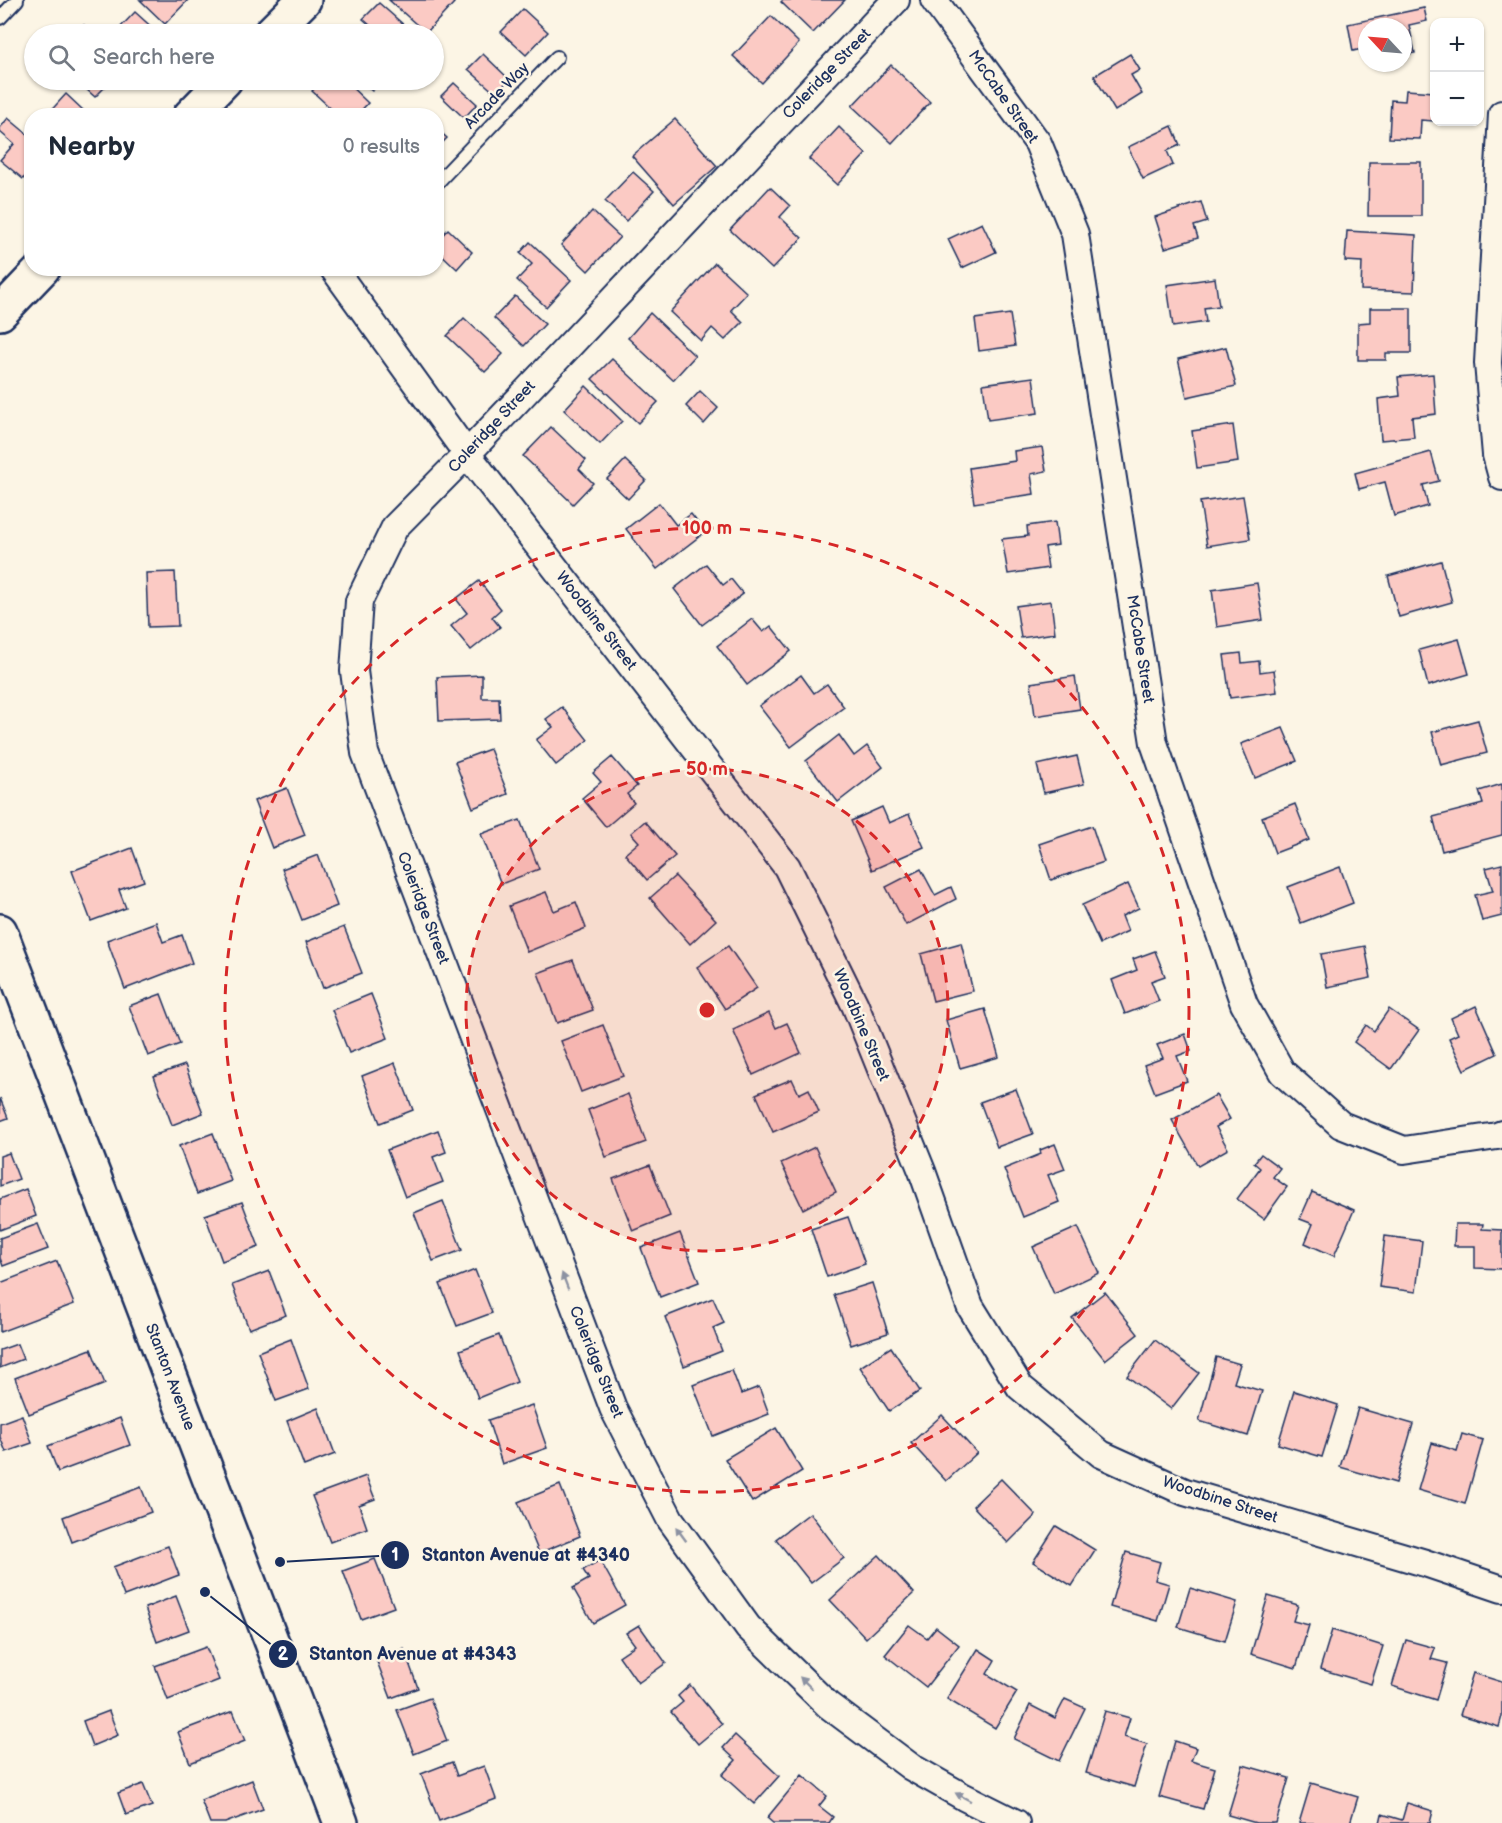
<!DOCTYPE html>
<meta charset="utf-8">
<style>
:root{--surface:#fff;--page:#f6f6f7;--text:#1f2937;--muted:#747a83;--line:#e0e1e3}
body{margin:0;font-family:"Balsamiq Sans",sans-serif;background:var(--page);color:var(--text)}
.controls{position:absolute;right:18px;top:18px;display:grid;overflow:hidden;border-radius:12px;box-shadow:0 2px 4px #0004}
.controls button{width:54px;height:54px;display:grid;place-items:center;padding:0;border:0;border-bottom:2px solid var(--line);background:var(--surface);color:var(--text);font:30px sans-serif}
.compass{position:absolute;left:1358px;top:18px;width:54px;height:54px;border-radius:50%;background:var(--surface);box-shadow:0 2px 4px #0004;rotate:296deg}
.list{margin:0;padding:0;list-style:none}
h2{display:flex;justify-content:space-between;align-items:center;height:78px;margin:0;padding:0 24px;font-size:26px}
h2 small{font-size:20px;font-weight:400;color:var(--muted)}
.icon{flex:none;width:33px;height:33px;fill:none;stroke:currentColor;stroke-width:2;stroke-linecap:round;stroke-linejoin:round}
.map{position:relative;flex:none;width:1502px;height:1823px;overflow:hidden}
.search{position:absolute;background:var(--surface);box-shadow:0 2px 4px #0004;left:24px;top:24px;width:420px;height:66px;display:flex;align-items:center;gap:15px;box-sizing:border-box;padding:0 21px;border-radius:33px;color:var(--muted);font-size:22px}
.panel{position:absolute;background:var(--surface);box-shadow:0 2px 4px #0004;left:24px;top:108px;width:420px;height:168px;border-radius:24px}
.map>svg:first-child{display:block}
.building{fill:#fbcac4;stroke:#1b2f5e;stroke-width:1.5}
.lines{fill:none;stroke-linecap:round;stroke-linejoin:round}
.lane-casing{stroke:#1b2f5e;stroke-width:16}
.street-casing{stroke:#1b2f5e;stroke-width:30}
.secondary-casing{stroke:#1b2f5e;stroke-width:38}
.lane{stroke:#fcf5e5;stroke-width:12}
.street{stroke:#fcf5e5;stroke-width:26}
.secondary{stroke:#fcf5e5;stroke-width:33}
.oneway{fill:#8c92a2}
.ring{fill:none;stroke:#d62828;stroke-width:3;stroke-dasharray:10 8}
.labels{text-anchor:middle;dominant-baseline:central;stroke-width:5;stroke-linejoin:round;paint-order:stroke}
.street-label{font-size:16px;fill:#1b2f5e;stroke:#fcf5e5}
.centre{fill:#d62828;stroke:#fcf5e5;stroke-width:3}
.ring-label{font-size:18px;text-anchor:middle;font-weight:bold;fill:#d62828;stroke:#fcf5e5;stroke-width:5;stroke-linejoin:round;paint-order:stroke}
.leader{fill:none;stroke:#1b2f5e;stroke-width:2}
.callout-dot{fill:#1b2f5e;stroke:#fcf5e5;stroke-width:2}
.mark-label{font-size:18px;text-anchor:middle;font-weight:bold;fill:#fff}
.callout-label{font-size:18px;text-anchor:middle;font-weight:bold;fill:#1b2f5e;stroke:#fcf5e5;stroke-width:5;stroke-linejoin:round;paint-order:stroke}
</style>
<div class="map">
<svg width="1502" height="1823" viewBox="0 0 1502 1823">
<rect width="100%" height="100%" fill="#fcf5e5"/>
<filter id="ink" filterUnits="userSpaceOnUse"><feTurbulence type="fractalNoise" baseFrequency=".0167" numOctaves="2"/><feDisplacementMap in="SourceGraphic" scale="12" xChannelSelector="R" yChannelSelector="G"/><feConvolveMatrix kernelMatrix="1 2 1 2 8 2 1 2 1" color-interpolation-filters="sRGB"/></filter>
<g filter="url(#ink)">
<g class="building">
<polygon points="140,0 188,0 165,24"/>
<polygon points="389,0 451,0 454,3 426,33"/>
<polygon points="783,0 845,0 813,33 781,2"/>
<polygon points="379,3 414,34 380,34 363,19"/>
<polygon points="1424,8 1427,21 1409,25 1415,53 1403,55 1403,27 1367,27 1367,48 1353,51 1348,24"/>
<polygon points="523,9 548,32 526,55 501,32"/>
<polygon points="135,12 156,31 153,34 114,34"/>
<polygon points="771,16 799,43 762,83 733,56"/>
<polygon points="84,25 95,34 75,34"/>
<polygon points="483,54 509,79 496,94 468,69"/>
<polygon points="1130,54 1140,70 1131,75 1142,94 1115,111 1094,76"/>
<polygon points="891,65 930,102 892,143 852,106"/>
<polygon points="76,80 112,80 95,97"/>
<polygon points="323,80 344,80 368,103 356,116 339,116 312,91"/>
<polygon points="359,80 383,80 372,91"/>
<polygon points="454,83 477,104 464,118 441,96"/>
<polygon points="1406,90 1434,92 1434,121 1421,120 1420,139 1389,138 1391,100 1405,101"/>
<polygon points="66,94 83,110 78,116 46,116"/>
<polygon points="8,118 32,138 32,169 23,179 0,160 14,144 0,132 0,128"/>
<polygon points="675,119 717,166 674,204 632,156"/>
<polygon points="1172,126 1180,145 1167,151 1173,165 1143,179 1128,147"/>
<polygon points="839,127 866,154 837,185 809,159"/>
<polygon points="436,128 447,138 436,149"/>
<polygon points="1369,162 1421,162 1421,216 1368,216"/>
<polygon points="633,172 654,191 626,221 605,201"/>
<polygon points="770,187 790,206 780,217 802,238 772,269 730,230"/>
<polygon points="1201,202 1207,222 1194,226 1198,238 1165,248 1155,217"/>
<polygon points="592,211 620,237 588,271 561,245"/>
<polygon points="982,223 996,252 962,268 948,239"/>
<polygon points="448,229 472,252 457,269 436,249 436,242"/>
<polygon points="1347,231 1416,235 1414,292 1361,290 1362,262 1345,261"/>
<polygon points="530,242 571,280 546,307 517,280 532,264 520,253"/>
<polygon points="715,263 747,293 731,310 743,322 725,340 712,328 701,341 670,312"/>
<polygon points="1215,278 1219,306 1204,308 1206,322 1173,327 1167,285"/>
<polygon points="515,296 545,324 524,346 494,318"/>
<polygon points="1370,308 1411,308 1411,353 1386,353 1386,360 1358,360 1358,323 1370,322"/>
<polygon points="650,313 695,356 673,380 628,338"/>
<polygon points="1010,314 1015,346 979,351 975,319"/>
<polygon points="464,318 503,354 485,372 447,336"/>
<polygon points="1226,347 1236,386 1187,397 1178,359"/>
<polygon points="612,359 658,402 638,423 592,379"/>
<polygon points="1433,374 1436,414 1412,417 1414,437 1381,440 1378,399 1400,396 1398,377"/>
<polygon points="1033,377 1038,413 988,420 983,384"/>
<polygon points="586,386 622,421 600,444 564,410"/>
<polygon points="700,391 718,408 704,424 686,406"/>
<polygon points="1233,425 1238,462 1197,468 1192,431"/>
<polygon points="551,427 586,460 579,469 593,483 573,504 523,456"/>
<polygon points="1042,447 1046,471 1031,474 1034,494 974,503 969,468 1015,461 1014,451"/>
<polygon points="1431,452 1439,481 1423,485 1428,506 1394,516 1385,482 1359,489 1355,473"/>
<polygon points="625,460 646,480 628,499 607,479"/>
<polygon points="1243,496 1250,539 1207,546 1200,502"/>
<polygon points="659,503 676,525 691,514 705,532 657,569 626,529"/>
<polygon points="1055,522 1058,545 1045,547 1048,568 1008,574 1002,539 1028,536 1027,526"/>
<polygon points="1441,561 1452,602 1399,617 1388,576"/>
<polygon points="706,564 723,585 731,579 743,594 702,625 674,589"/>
<polygon points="175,572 178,626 148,627 146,573"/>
<polygon points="479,581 501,609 492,617 500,627 471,650 451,626 467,613 456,599"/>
<polygon points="1257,583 1263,620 1217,627 1212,590"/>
<polygon points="1051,601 1055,633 1021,638 1016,606"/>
<polygon points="752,619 763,632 771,626 791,651 747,685 717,646"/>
<polygon points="1459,639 1469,674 1428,686 1419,650"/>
<polygon points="1241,653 1242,663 1259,661 1260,672 1274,670 1277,692 1230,698 1224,655"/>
<polygon points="482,675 482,698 499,698 500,719 439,721 437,677"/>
<polygon points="801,675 814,693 827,684 844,707 791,747 759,706"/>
<polygon points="1075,676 1080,709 1035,716 1031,683"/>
<polygon points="562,707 588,740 556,765 536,740 553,727 546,719"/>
<polygon points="1478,720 1487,753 1441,765 1432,732"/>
<polygon points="1283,728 1297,761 1255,778 1241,744"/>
<polygon points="839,735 854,756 867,746 883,767 838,802 806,761"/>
<polygon points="490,749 508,794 473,808 455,762"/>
<polygon points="1077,756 1084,784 1044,793 1037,765"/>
<polygon points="612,757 637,786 627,794 634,803 606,827 582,798 601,782 593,773"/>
<polygon points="1502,784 1502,835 1442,851 1433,817 1483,804 1479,791"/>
<polygon points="287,788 305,835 272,848 254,801"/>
<polygon points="1295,804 1309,840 1275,853 1262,817"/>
<polygon points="882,807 889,823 909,814 924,847 872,870 851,821"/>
<polygon points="520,820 539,869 501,884 481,834"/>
<polygon points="645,821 675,856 647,880 625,854 639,842 631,833"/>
<polygon points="1092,826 1104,862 1051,880 1039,844"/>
<polygon points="132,848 144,881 119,890 126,908 91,921 72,871"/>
<polygon points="318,855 337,906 302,920 282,869"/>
<polygon points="1502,864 1502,916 1482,921 1475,895 1493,891 1486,868"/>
<polygon points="1340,867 1353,903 1301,923 1288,887"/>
<polygon points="921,869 935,895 951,887 956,899 906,925 886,887"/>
<polygon points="675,876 716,920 690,944 650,898"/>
<polygon points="1128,884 1139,908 1122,916 1128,931 1100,944 1082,905"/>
<polygon points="546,892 554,911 576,902 586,928 527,952 509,906"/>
<polygon points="156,922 163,942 182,935 192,963 125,989 107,940"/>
<polygon points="344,927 362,973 323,988 306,942"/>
<polygon points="961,943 973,991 933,1001 921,954"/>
<polygon points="728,946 757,988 725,1009 697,967"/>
<polygon points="1365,946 1371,978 1327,987 1321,954"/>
<polygon points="1155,951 1165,976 1151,981 1159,1001 1125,1014 1112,980 1137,970 1133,959"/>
<polygon points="573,960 593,1010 557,1023 538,973"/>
<polygon points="161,994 180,1044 148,1056 129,1006"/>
<polygon points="371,994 388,1038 349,1053 332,1010"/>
<polygon points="1476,1006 1497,1054 1464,1070 1449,1038 1458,1034 1451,1018"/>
<polygon points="985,1009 999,1057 960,1068 946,1020"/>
<polygon points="1389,1009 1419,1030 1391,1069 1354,1042 1366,1025 1374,1031"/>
<polygon points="769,1013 776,1028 787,1023 801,1053 753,1075 733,1030"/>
<polygon points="603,1025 623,1076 581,1092 561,1041"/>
<polygon points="1185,1034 1191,1051 1177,1056 1187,1081 1155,1093 1144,1065 1163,1058 1157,1045"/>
<polygon points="395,1063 413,1110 380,1123 362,1076"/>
<polygon points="185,1065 203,1113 172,1125 154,1076"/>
<polygon points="792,1079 799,1094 809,1089 819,1112 773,1132 756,1094"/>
<polygon points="1016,1089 1033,1134 997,1147 980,1102"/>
<polygon points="628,1094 646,1142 606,1157 588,1110"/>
<polygon points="1216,1095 1230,1119 1216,1127 1228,1149 1198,1166 1172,1120"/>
<polygon points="0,1098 8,1118 0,1121"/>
<polygon points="438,1130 446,1152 433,1157 443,1182 405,1197 387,1150"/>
<polygon points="213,1133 231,1181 197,1194 179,1146"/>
<polygon points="1055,1144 1065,1169 1048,1175 1059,1202 1023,1217 1004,1169 1041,1154 1040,1150"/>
<polygon points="815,1147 836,1192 803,1209 781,1163"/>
<polygon points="9,1153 19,1179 0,1186 0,1156"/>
<polygon points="1261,1154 1280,1168 1273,1177 1287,1187 1264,1219 1237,1199 1260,1168 1254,1163"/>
<polygon points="650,1165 670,1216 633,1231 613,1179"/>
<polygon points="26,1189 36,1216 0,1230 0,1199"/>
<polygon points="1312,1192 1354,1210 1334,1256 1305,1243 1313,1224 1300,1219"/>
<polygon points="443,1201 462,1250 433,1261 414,1213"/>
<polygon points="242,1202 259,1247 222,1261 205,1215"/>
<polygon points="848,1217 865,1264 827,1277 811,1229"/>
<polygon points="38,1224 48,1249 3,1266 0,1258 0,1238"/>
<polygon points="1455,1224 1483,1224 1482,1229 1502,1230 1502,1269 1475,1268 1475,1246 1454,1246"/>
<polygon points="1078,1227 1099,1273 1054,1294 1033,1247"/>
<polygon points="680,1233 699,1282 660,1297 641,1248"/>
<polygon points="1385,1236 1422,1241 1416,1292 1379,1287"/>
<polygon points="57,1261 74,1304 0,1332 0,1283"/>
<polygon points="475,1270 492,1313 457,1326 440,1284"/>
<polygon points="269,1271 286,1315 249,1329 232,1285"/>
<polygon points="872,1283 888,1333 851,1345 834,1295"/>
<polygon points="1105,1292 1138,1334 1105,1360 1072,1318"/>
<polygon points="713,1298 724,1323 713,1328 722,1351 684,1366 665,1317"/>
<polygon points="499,1335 517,1382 478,1398 460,1350"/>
<polygon points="291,1339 309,1389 276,1401 258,1352"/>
<polygon points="1155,1340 1199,1373 1171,1409 1127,1376"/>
<polygon points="17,1344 23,1359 0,1368 0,1350"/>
<polygon points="891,1347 920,1391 889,1411 860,1367"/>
<polygon points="91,1349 105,1384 29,1414 15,1378"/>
<polygon points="1216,1357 1240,1364 1234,1383 1262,1391 1248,1436 1199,1421"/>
<polygon points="732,1370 741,1394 759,1387 769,1414 713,1436 693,1385"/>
<polygon points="1294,1391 1338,1405 1322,1457 1278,1444"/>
<polygon points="532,1405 547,1448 502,1464 488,1420"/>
<polygon points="318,1408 335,1454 304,1466 287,1421"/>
<polygon points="1358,1408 1413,1424 1396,1483 1340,1467"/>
<polygon points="22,1415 32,1443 6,1452 0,1437 0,1423"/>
<polygon points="942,1415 977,1453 946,1481 911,1443"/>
<polygon points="120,1418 130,1445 58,1472 48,1446"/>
<polygon points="776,1428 802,1471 752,1502 725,1459"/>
<polygon points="1462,1434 1483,1440 1465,1504 1418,1490 1432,1443 1457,1451"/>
<polygon points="366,1476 375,1499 359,1505 367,1528 330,1542 312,1496"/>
<polygon points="1001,1479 1036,1515 1008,1543 973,1506"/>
<polygon points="560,1485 580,1536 539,1553 518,1502"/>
<polygon points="141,1487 151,1512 72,1542 63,1517"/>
<polygon points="810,1513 844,1558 811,1583 776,1539"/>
<polygon points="1056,1526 1095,1550 1072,1586 1033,1562"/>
<polygon points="168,1546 179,1575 124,1596 113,1567"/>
<polygon points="1126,1552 1160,1562 1155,1580 1169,1584 1158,1621 1110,1607"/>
<polygon points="879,1555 914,1593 866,1638 830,1600"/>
<polygon points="375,1559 394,1607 361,1619 343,1571"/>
<polygon points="600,1560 625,1605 593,1623 573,1588 589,1579 583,1570"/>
<polygon points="1190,1588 1237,1602 1225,1641 1178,1627"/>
<polygon points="176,1596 189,1630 157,1642 145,1608"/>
<polygon points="1268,1596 1298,1605 1293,1621 1309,1625 1296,1668 1251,1654"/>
<polygon points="639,1625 666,1663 638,1683 619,1656 635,1645 626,1633"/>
<polygon points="909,1625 927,1638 936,1627 959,1645 926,1687 885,1655"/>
<polygon points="1332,1630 1383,1646 1371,1684 1320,1669"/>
<polygon points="1406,1640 1435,1648 1431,1659 1447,1663 1436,1700 1392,1686"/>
<polygon points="206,1647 219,1680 168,1700 155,1666"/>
<polygon points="404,1649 418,1688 391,1698 376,1659"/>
<polygon points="978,1649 995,1660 987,1674 1017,1692 995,1728 947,1699"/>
<polygon points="1473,1673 1502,1682 1502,1716 1499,1727 1460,1715"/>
<polygon points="690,1685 722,1724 698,1744 671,1712 683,1702 678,1696"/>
<polygon points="430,1698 447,1741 414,1754 397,1710"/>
<polygon points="1065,1699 1085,1708 1059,1761 1014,1739 1030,1705 1055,1718"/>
<polygon points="109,1711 118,1735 92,1746 83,1721"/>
<polygon points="233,1711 245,1741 190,1763 178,1732"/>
<polygon points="1105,1711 1130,1718 1124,1737 1147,1744 1134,1787 1086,1773"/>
<polygon points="735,1735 779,1776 754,1804 722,1775 736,1760 723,1748"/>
<polygon points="1175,1741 1196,1748 1191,1761 1215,1768 1203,1809 1159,1797"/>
<polygon points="452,1762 457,1776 484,1766 496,1799 439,1821 421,1774"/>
<polygon points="1243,1765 1289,1778 1276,1823 1256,1823 1228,1815"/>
<polygon points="802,1775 827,1796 819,1806 833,1817 829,1823 773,1823 767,1818"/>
<polygon points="252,1780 263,1809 225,1823 210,1823 201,1800"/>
<polygon points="1311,1783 1358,1797 1350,1823 1299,1823"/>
<polygon points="143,1784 152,1806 126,1815 118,1793"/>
<polygon points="1407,1803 1433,1811 1430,1823 1380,1823 1382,1814 1402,1820"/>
</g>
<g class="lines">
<defs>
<g id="lane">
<polyline points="0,18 17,0"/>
<polyline points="436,184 557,57"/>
</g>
<g id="street">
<polyline points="896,0 467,454 395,527 359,601 354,671 365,753 613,1408 670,1519 748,1627 828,1705 911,1767 964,1797 1016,1823"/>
<polyline points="934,0 1038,143 1075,234 1154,743 1244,1004 1282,1072 1341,1125 1404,1150 1497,1136 1502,1134"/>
<polyline points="1502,114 1488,363 1496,455 1502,477"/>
<polyline points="333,268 467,454 787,867 855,1005 922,1171 970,1306 1020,1387 1101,1454 1185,1492 1425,1563 1502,1589"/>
</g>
<g id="secondary">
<polyline points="270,34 304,0"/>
<polyline points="190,116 225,80"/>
<polyline points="0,313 43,268"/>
<polyline points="0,931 341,1823"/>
</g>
</defs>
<use href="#lane" class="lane-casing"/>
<use href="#street" class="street-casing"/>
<use href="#secondary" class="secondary-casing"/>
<use href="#lane" class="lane"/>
<use href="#street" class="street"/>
<use href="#secondary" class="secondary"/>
</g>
<defs><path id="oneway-solid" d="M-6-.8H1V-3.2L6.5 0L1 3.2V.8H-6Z" transform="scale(1.5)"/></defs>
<g class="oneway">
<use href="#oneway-solid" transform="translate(565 1281) rotate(-111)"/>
<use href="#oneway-solid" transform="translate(681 1534) rotate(-126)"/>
<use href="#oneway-solid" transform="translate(806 1683) rotate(-136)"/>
<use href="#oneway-solid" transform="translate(963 1797) rotate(-152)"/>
</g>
</g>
<circle cx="707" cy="1010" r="241" fill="#d62828" fill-opacity=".12"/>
<g class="ring">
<circle cx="707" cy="1010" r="241"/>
<circle cx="707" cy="1010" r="482"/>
</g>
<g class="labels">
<g class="street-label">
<text transform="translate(827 74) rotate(-46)">Coleridge Street</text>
<text transform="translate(497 96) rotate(-46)">Arcade Way</text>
<text transform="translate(1003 97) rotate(55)">McCabe Street</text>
<text transform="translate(492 427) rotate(-47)">Coleridge Street</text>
<text transform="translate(596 621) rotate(52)">Woodbine Street</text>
<text transform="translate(1140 649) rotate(81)">McCabe Street</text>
<text transform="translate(423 908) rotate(69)">Coleridge Street</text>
<text transform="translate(861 1025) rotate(67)">Woodbine Street</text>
<text transform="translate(596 1362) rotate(68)">Coleridge Street</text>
<text transform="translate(170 1377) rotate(69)">Stanton Avenue</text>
<text transform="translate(1220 1500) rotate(18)">Woodbine Street</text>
</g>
</g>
<circle cx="707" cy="1010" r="9" class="centre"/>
<g class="ring-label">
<text x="707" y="534">100 m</text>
<text x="707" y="775">50 m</text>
</g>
<path class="leader" d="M280 1562L395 1555M205 1592L283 1654"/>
<g class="callout-dot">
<circle cx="280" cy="1562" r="6"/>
<circle cx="205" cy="1592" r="6"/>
<circle cx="395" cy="1555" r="15"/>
<circle cx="283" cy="1654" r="15"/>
</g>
<g class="mark-label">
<text x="395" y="1561">1</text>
<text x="283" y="1660">2</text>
</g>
<g class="callout-label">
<text x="526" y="1561">Stanton Avenue at #4340</text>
<text x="413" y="1660">Stanton Avenue at #4343</text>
</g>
</svg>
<div class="controls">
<button>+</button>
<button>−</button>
</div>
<svg class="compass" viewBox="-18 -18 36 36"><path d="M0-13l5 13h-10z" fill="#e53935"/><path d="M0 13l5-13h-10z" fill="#747a83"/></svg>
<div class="search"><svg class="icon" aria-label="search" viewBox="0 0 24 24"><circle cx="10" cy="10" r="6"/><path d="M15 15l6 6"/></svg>Search here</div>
<section class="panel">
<h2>Nearby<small>0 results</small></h2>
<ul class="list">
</ul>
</section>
</div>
